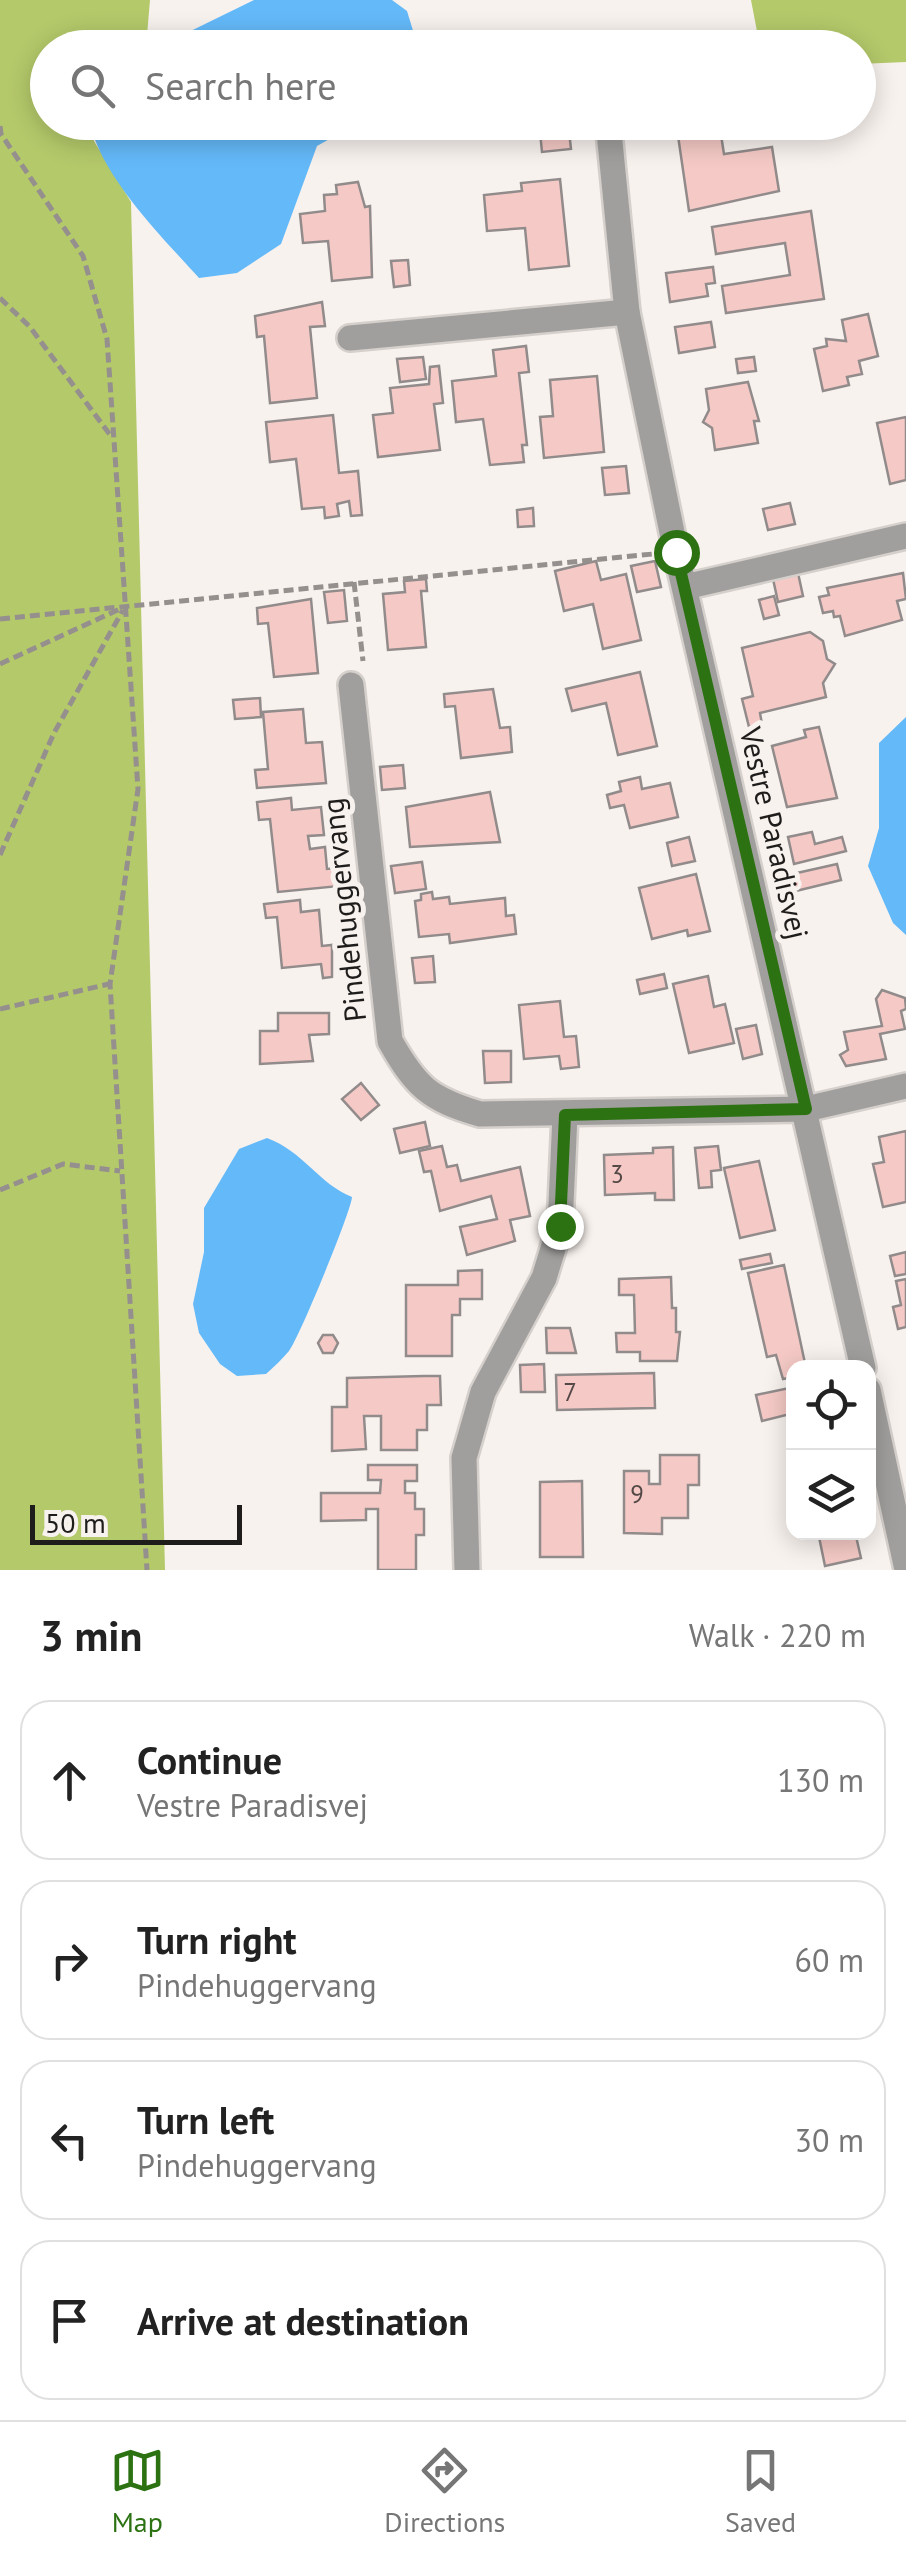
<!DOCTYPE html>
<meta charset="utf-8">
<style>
:root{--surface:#fff;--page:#f6f6f6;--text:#222;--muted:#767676;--line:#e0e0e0;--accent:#2c7212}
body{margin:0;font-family:"PT Sans",sans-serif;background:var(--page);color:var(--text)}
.controls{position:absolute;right:30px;bottom:30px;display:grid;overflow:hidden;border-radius:20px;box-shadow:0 5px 25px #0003}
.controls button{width:90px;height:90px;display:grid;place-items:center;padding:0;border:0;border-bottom:2px solid var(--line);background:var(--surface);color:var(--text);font:50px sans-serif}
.scale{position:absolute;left:30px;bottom:25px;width:212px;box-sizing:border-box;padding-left:10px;border:5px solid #1f1d1c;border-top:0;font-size:28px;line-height:35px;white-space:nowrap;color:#1f1d1c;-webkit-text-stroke:8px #f8f2ee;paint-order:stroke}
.stop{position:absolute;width:30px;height:30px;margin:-22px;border:8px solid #2c7212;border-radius:50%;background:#fff}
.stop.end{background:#2c7212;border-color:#fff;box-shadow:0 2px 10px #0008}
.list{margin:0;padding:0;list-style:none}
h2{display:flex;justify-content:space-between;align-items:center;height:130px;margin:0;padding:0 40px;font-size:42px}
h2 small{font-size:32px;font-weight:400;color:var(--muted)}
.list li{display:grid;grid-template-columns:65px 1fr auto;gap:30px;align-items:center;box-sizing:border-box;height:160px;margin:0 20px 20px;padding:0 20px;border:2px solid var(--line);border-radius:30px}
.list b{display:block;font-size:38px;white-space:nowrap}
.list p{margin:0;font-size:32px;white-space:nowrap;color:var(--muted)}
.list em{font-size:32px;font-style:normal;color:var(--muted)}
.icon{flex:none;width:55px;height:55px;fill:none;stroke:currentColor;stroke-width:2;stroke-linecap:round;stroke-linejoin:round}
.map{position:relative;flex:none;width:906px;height:1570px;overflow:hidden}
.search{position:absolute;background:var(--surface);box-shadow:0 5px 25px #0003;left:30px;right:30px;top:30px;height:110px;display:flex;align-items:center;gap:25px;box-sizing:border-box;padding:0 35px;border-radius:55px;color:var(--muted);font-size:38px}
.sheet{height:850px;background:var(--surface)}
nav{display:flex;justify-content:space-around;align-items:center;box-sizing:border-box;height:140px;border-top:2px solid var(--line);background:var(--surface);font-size:28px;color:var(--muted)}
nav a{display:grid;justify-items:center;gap:5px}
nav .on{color:var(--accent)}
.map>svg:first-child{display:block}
.forest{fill:#b4c96a}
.water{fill:#64b9f9}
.building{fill:#f5cac6;stroke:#928b8b;stroke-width:2.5}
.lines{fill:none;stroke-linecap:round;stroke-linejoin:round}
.minor-casing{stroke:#d5d0cc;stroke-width:30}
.path{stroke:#95908e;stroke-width:5;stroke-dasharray:10 5;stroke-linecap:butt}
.minor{stroke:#a09f9d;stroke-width:25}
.route{stroke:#2c7212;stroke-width:12}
.labels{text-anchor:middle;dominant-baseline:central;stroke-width:10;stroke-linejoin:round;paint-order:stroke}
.number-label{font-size:25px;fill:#544846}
.street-label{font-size:30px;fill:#1f1d1c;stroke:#f8f2ee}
</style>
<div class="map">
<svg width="906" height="1570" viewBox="0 0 906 1570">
<rect width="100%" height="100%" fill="#f8f2ee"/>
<g class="forest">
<polygon points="0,0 150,0 146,47 48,48 48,122 90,123 94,141 131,202 165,1570 0,1570"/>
<polygon points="751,0 906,0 906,62 859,64 858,48 760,47"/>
</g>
<g class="water">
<polygon points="254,0 392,0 407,11 418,47 158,47"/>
<path d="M90,123L91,122L358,123L317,146L281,244L237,273L199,278C162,237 101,176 90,123Z"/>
<polygon points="906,717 906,935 893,923 868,866 879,828 879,743"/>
<path d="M267,1138C303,1151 319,1184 352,1197C351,1212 299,1338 289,1351C282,1359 274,1367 266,1374L237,1376L220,1364L199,1333L193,1304L204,1252V1208L239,1149Z"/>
</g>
<g class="building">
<polygon points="539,122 568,122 571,149 542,152"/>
<polygon points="676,122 719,122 724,154 772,147 779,191 689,211"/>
<polygon points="560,179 569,266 529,270 525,228 487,231 484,195 522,191 521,183"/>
<polygon points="358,182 365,207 370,206 372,277 332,281 328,241 303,243 300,214 325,211 324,195 337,194 336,185"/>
<polygon points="811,211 824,299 726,313 722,286 790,275 785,243 716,254 712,227"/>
<polygon points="408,260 410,285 394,287 391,261"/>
<polygon points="713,267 715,283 706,284 708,296 670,302 666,273"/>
<polygon points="322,302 325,326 310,327 317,398 270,403 264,336 257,337 255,316"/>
<polygon points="868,314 878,356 859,361 862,374 847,377 849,385 823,391 814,349 827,346 826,339 846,341 842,320"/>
<polygon points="711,322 715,347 679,353 675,327"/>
<polygon points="526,346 529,372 519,373 527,445 522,445 524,462 490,465 483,419 456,422 452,381 496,376 493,350"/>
<polygon points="423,357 426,379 400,382 397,359"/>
<polygon points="754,357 756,371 738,373 736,359"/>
<polygon points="439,366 443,403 434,404 440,450 378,457 373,415 393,413 390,388 429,384 430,367"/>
<polygon points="597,376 604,452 544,458 540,417 553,416 550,380"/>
<polygon points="748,382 759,421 754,421 758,443 715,450 712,428 703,422 709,410 706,389"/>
<polygon points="333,415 339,473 358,471 362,515 351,516 349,501 337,504 339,516 325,518 324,507 302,509 296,459 270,462 266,422"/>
<polygon points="906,417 906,480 890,484 877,423"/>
<polygon points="626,466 629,493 605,495 602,468"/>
<polygon points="790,503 795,524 768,530 763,509"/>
<polygon points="533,508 534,526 518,527 517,510"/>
<polygon points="596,561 601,580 626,574 641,640 603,649 593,604 564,611 555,571"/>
<polygon points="655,561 661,587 637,592 631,566"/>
<polygon points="798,573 803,596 778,602 773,579"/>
<polygon points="903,573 906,599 897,601 902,620 845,636 840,616 834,617 833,611 823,613 819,597 829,595 827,588"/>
<polygon points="426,579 427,591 421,591 426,647 388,650 383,594 405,592 404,581"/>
<polygon points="344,590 347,621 328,623 324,592"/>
<polygon points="774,596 779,615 764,619 759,600"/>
<polygon points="311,599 318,673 274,677 268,623 258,624 257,608"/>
<polygon points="810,632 823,641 827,659 835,664 823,683 826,697 760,713 762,724 749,727 742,699 753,696 742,648"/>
<polygon points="640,672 657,746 618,755 606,703 572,711 566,689"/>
<polygon points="493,689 500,728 510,727 512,752 461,758 455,706 445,707 444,694"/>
<polygon points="260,698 261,717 235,719 233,700"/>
<polygon points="303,709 306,743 322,742 326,783 257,788 255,770 268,769 263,712"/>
<polygon points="819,727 837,798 787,807 772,746 806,737 804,730"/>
<polygon points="403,765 405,788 382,790 380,767"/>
<polygon points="640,777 642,789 670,783 678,817 630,828 624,805 610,808 607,795 621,791 619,782"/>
<polygon points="490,792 500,842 410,847 406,807"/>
<polygon points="291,798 292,810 321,807 324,835 308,836 310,849 325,847 327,869 348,867 350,885 278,892 270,819 259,820 257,802"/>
<polygon points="812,832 815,844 842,837 846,851 794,864 788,837"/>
<polygon points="689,837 695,861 672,866 667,843"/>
<polygon points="422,862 426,889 395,893 391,866"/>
<polygon points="837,864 841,880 792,892 788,875"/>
<polygon points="696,874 710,931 688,936 687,930 652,939 639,888"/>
<polygon points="432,892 433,899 449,897 450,904 505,898 506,916 514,915 516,934 450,943 449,934 419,937 415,901 421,900 421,894"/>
<polygon points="300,900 301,912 319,910 322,946 332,945 332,977 323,978 321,964 282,968 277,917 266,918 264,904"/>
<polygon points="433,956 435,982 415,983 412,958"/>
<polygon points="664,974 667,988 640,994 637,980"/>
<polygon points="708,976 714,1007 725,1004 734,1043 689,1053 673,984"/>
<polygon points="882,990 905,998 906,1009 901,1011 905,1029 880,1034 886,1059 846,1066 840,1055 848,1050 844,1032 882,1026 876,999"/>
<polygon points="560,1001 564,1037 576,1036 579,1067 561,1069 559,1056 524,1059 519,1005"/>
<polygon points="278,1013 329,1013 329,1034 309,1035 313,1061 260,1064 260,1031 278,1031"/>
<polygon points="756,1025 762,1054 743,1059 736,1029"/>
<polygon points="483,1051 511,1051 511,1082 485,1083"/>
<polygon points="361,1083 379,1105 361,1120 342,1099"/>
<polygon points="425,1122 430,1146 400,1153 394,1129"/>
<polygon points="906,1131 906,1202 883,1207 873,1164 884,1162 879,1137"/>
<polygon points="442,1146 447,1167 457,1165 461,1181 520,1167 530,1216 510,1220 515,1241 467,1255 460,1227 497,1219 491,1196 440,1211 431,1171 424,1172 419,1151"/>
<polygon points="718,1146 721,1170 711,1171 712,1187 699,1188 695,1148"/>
<polygon points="673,1147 674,1200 655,1200 655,1193 605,1195 604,1155 653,1153 653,1148"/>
<polygon points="759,1161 775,1230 740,1238 724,1168"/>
<polygon points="906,1252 906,1274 895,1276 890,1256"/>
<polygon points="770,1254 772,1263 742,1269 740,1260"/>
<polygon points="784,1265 806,1368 794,1368 794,1377 783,1379 776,1355 767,1357 748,1273"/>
<polygon points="482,1270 482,1299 460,1299 460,1315 452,1315 452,1356 406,1356 406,1285 458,1285 458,1271"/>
<polygon points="671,1277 672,1308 676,1308 676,1332 680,1332 677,1361 640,1361 640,1352 617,1352 616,1333 635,1333 634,1295 619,1295 619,1279"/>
<polygon points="906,1279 906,1327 898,1329 893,1307 901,1305 896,1281"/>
<polygon points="546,1328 570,1328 576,1353 547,1353"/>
<polygon points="323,1335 333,1335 338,1343 333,1353 323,1353 318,1343"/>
<polygon points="544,1364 545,1392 521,1392 520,1365"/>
<polygon points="654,1373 655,1408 557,1410 556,1375"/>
<polygon points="424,1376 440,1376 441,1405 427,1405 427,1430 417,1430 417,1450 381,1450 381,1416 364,1416 366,1449 332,1451 332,1407 347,1407 347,1378"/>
<polygon points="794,1387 794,1430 790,1414 762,1421 756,1395"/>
<polygon points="660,1455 699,1455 699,1485 688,1485 688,1518 662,1518 662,1534 624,1533 624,1471 649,1471 649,1484 660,1484"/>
<polygon points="368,1465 417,1465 417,1481 405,1481 405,1493 415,1493 415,1509 424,1509 424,1535 416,1535 416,1570 378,1570 378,1509 366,1509 366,1520 321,1521 321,1493 380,1493 381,1480 368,1480"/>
<polygon points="582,1481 583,1557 540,1557 540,1482"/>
<polygon points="818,1532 855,1532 861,1558 825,1566"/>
</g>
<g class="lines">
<defs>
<g id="minor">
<polyline points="608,122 627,312 676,552 863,1368"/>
<polyline points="350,338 627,312"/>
<polyline points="685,587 906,536"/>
<path d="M351,685L390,1041C416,1087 429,1099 480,1114L806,1109L906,1086"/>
<polyline points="868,1390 906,1565"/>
<polyline points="467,1570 464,1458 483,1392 544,1278 560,1226 565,1115"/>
</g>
</defs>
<use href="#minor" class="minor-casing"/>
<g class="path">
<polyline points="0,126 1,134 83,256 107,339 138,789 110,984 147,1570"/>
<polyline points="0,298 30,327 111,436"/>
<polyline points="354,582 363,661"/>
<polyline points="0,619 653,554"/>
<polyline points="0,664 120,609"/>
<polyline points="0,855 54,733 123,610"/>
<polyline points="0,1009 109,984"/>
<polyline points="0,1190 63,1164 120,1171"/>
</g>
<use href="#minor" class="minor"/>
</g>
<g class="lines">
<polyline class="route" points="560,1226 565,1115 806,1109 676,552"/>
</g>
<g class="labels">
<g class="number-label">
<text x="617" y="1174">3</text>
<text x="570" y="1392">7</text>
<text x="637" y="1494">9</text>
</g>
<g class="street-label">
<text transform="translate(775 833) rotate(77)">Vestre Paradisvej</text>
<text transform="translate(343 910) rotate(-96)">Pindehuggervang</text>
</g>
</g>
</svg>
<div class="controls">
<button><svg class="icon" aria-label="locate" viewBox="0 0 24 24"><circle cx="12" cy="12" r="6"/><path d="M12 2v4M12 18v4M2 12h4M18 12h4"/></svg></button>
<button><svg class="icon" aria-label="layers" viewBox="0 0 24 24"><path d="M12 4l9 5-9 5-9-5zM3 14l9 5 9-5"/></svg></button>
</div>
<div class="scale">50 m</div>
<div class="stop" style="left:676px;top:552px"></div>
<div class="stop end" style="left:560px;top:1226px"></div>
<div class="search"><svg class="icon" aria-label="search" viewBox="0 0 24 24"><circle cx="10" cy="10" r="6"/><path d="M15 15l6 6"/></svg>Search here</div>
</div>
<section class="sheet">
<h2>3 min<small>Walk · 220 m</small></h2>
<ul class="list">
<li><svg class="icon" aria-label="ahead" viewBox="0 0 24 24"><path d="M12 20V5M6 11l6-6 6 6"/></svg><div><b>Continue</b><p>Vestre Paradisvej</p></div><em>130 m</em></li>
<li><svg class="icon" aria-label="right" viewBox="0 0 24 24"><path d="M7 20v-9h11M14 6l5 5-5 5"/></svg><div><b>Turn right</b><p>Pindehuggervang</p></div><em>60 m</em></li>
<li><svg class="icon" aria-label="left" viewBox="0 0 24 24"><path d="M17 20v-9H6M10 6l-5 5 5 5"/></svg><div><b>Turn left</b><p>Pindehuggervang</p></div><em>30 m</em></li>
<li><svg class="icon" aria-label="arrive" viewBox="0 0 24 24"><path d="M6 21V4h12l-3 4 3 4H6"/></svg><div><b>Arrive at destination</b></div></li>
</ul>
</section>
<nav>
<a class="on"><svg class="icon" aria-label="map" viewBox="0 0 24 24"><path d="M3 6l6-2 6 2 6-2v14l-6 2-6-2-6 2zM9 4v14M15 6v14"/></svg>Map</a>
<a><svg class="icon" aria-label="directions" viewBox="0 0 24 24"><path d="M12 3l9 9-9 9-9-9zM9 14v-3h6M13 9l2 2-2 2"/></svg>Directions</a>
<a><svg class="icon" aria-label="saved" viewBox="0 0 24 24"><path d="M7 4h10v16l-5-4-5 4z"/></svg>Saved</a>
</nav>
